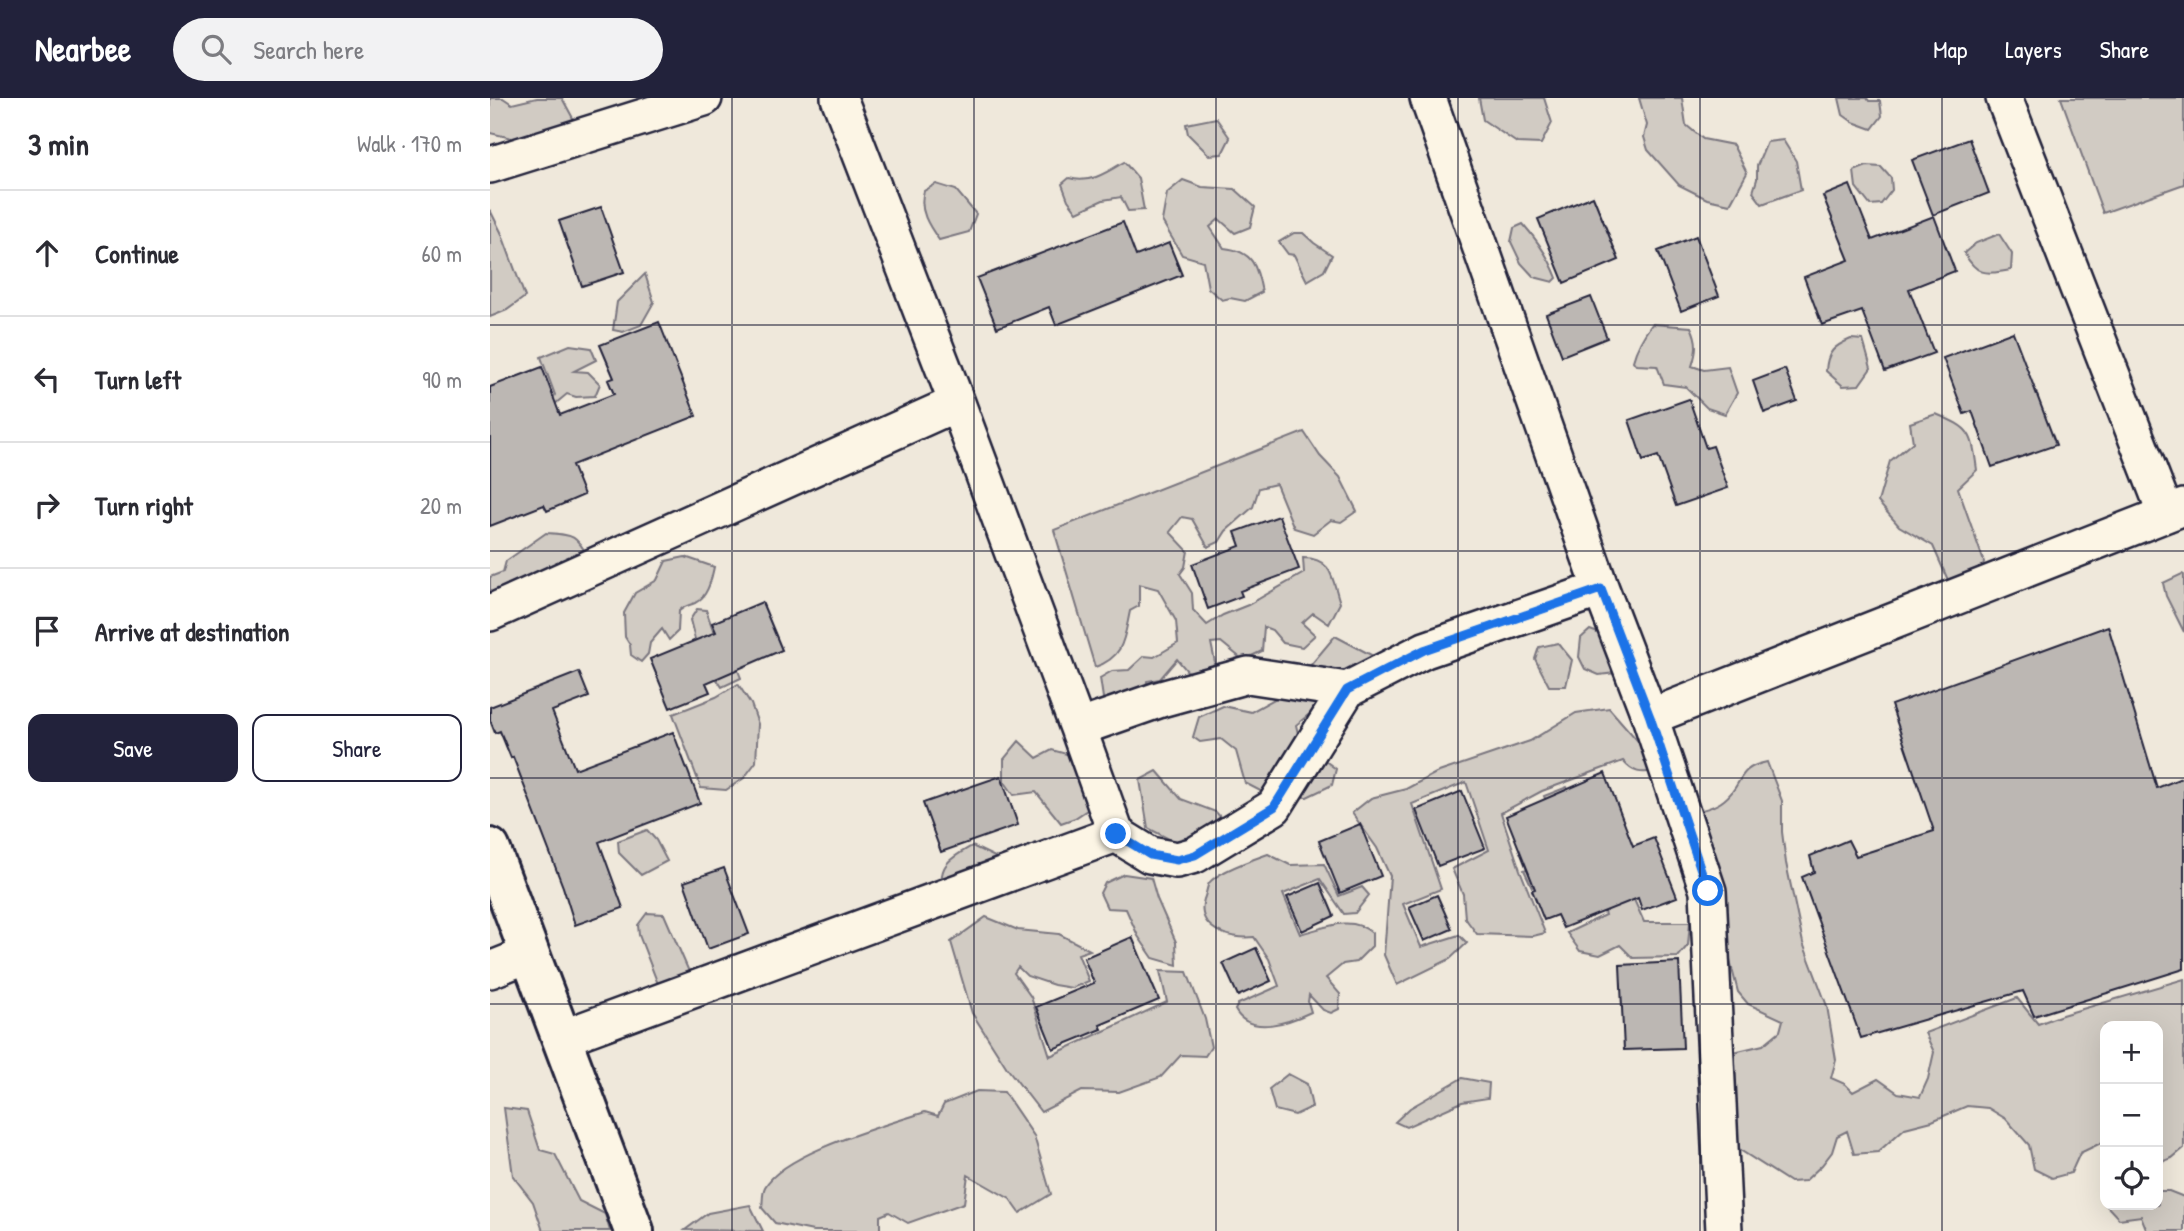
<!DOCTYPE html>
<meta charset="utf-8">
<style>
:root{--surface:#fff;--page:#f2f2f3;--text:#2b2b33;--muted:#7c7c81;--line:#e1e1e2;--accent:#22223b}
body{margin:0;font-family:"Patrick Hand",sans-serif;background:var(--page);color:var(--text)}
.controls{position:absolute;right:21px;bottom:21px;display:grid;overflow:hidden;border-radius:14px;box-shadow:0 7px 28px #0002}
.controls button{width:63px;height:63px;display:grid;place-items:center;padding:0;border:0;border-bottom:2px solid var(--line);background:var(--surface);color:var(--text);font:35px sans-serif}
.stop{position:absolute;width:21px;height:21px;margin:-16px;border:5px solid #1a73e8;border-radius:50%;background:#fff}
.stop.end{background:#1a73e8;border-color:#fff;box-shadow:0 2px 7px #0008}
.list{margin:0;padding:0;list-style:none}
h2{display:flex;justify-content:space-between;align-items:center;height:91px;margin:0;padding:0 28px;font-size:30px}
h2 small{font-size:23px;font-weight:400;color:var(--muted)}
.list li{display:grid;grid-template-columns:46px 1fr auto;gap:21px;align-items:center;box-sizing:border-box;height:126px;padding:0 28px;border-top:2px solid var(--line)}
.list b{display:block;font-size:26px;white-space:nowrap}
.list em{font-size:23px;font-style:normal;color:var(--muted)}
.actions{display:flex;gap:14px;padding:21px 28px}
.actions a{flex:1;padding:16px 0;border:2px solid var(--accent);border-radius:14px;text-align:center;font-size:24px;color:var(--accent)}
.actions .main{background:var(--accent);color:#fff}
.icon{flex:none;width:38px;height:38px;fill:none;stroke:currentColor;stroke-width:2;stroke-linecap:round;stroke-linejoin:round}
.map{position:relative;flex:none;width:1694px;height:1133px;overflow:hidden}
header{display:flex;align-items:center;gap:42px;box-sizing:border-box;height:98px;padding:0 35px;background:var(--accent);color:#fff}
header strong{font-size:33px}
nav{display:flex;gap:38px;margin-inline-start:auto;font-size:24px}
.search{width:490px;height:63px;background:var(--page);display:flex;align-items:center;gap:18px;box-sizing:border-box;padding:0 24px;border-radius:38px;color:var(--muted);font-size:26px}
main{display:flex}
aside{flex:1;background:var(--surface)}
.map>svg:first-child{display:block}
</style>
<header>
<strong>Nearbee</strong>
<div class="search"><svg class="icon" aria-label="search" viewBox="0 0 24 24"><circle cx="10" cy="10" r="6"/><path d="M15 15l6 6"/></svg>Search here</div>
<nav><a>Map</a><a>Layers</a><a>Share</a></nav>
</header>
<main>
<aside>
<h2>3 min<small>Walk · 170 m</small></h2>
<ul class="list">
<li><svg class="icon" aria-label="ahead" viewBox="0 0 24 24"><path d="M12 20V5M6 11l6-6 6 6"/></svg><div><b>Continue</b></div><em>60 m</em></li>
<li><svg class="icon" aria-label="left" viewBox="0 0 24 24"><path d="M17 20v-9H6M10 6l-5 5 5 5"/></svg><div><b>Turn left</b></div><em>90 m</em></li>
<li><svg class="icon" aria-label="right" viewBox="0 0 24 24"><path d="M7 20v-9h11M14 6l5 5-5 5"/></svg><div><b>Turn right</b></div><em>20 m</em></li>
<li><svg class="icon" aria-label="arrive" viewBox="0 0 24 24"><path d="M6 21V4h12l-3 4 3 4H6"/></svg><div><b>Arrive at destination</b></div></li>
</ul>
<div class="actions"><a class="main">Save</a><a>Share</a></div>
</aside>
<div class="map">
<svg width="1694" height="1133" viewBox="0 0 1694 1133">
<rect width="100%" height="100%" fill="#efe8db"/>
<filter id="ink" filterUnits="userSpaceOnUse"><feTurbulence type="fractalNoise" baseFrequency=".0143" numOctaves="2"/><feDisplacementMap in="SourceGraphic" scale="14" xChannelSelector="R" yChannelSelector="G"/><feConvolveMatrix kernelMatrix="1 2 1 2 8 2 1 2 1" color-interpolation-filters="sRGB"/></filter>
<g filter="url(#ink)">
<path fill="#d1cbc3" stroke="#7a767f" stroke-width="2" d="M0 0H13L22 6 47 0H72L85 24 26 41 0 35Z
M989 0H1054L1062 25 1051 46 1027 45 993 22Z
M1149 0H1192L1196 27 1213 41 1243 47 1257 75 1240 106 1217 101 1189 87 1158 52 1154 39 1157 27Z
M1349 0H1377L1379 3H1390L1392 18 1382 31 1363 24 1353 17Z
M1571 0H1694V86L1613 115Z
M726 20 740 40 732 56 719 57 698 36 696 26Z
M1293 42 1306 63 1311 92 1272 106 1263 94 1267 81V68L1277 44Z
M634 64 648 80 654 112 638 113 631 99 613 102 587 114 578 102 572 86 579 80C600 86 616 75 634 64Z
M1377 68 1391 69 1401 80 1402 92 1391 106 1380 107 1366 89 1364 73Z
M693 82 712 89 745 91 765 109 760 129 745 135 729 121 720 129 734 150C763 153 767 168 772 194L755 203 740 200 732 202 718 190 713 163 692 157 672 123 677 95Z
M446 86 466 92 486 116 479 134 449 142C439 128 428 112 434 93Z
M0 112 11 134 35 199 17 212 0 219Z
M1033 126C1048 143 1059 159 1067 180L1063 184 1044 179 1031 165 1021 144 1024 130Z
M804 135H813L824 145 842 157 834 173 817 183 804 157 798 156 789 144Z
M1509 136 1522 156 1521 172C1496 176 1488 179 1474 155L1486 145Z
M155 176 164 204 151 227 133 234 123 232 127 204Z
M1162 226 1201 229C1208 243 1207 253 1202 268L1214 272 1238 269 1247 295 1235 316 1217 310 1196 289 1174 286 1167 268 1146 267 1143 263C1147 248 1153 238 1162 226Z
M1361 241 1373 242 1381 270 1369 287 1353 288 1336 273C1337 254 1344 248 1361 241Z
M80 247 101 250 106 262 84 273 98 274 110 286 105 298 86 299 77 296 65 306 62 302 65 297 51 259Z
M1446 316C1482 331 1482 335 1487 372L1468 390 1494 464 1485 489H1461L1443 448 1409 428 1388 404 1400 363 1423 344 1420 325Z
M814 334 830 358 850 379 867 413 851 424 841 422 823 436 804 430 786 386 769 390 763 409 736 433 729 444 718 449 702 421 692 419 680 434 698 453 695 469 690 476 702 495 703 512 717 527 733 517 758 507 814 475 813 460C843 460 842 481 850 505L839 526 823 515 812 525 825 537 812 549 793 545 782 532 774 529 772 553 753 562 731 544 721 545 725 564 718 575 710 578 697 573 687 561 670 581 657 583 655 602 624 610 613 600 610 580 622 573 639 572 654 558 664 559 688 545 686 523 668 491 649 486V508L640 513C634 541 634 559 605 569L564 432Z
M56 435C82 437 86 436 98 459L0 502V479L13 474 16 463Z
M195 459 224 469C221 482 218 499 205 505 198 508 195 507 189 513L188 533 179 542 172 531 160 545 158 556 151 564 141 557 140 547 135 539 134 515 145 495 167 482 176 463Z
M1692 476 1694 477V534L1676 498 1673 485Z
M207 511 216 512 233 560H243L251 580 232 589 208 553 200 522Z
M1100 532 1124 541 1125 575 1109 577 1095 571 1089 559 1091 540Z
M845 538 887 560 806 627 810 644 846 671 842 687 817 699 780 698 755 685 746 653 731 641 710 644 703 639 709 619 733 608 761 614 799 593Z
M1068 545 1082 562 1076 588H1059L1045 561 1049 549Z
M248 586 261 606 268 626 266 664 254 680 236 692 211 690 183 616 226 599Z
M1119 610 1161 658 1166 673C1151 676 1143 675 1133 663L1052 693 1011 715 1030 772 1055 835 1043 838 987 836 975 820 973 796 962 771 999 752 976 684 922 706 951 791 913 806 931 849 969 837 977 845 960 861 907 887 894 857 900 778 887 750 862 715 881 700 916 691 946 675 1040 643 1086 615Z
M529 643 547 660 562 652 584 658 603 708 585 720 571 725 546 694 524 697 514 683V661Z
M1277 664 1292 703V734L1296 765 1313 845 1337 908 1346 962 1341 980 1355 986 1363 994 1388 981 1408 995 1430 999 1438 981 1444 954 1435 935 1527 900 1548 926 1572 917 1694 881V1050L1682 1060 1668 1065V928H1615V1043L1590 1055 1581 1075 1562 1080 1544 1071 1539 1047 1516 1021 1498 1010 1477 1008 1442 1023 1415 1030 1388 1054 1364 1056 1357 1033 1347 1038 1342 1054 1332 1067 1315 1083 1300 1084 1250 1052 1234 1025 1226 978 1244 954 1273 947 1290 933 1293 922 1258 906 1248 894 1240 863 1227 850 1193 716C1206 713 1223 711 1234 702 1254 687 1245 670 1277 664Z
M667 673 691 701 726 714 741 731 694 749 658 730 650 682Z
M1077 689 1103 756 1141 795 1154 824H1200L1198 847 1188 859 1143 860 1130 847 1110 857 1090 853 1077 835 1115 817 1096 767 1042 789 1034 772 1077 754 1054 698Z
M157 732 166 742 177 763 151 777 129 755 128 743Z
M482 748 505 759 508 770 452 792C448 766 461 760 482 748Z
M778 756 800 767 834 766 849 798 872 789 879 797 865 815 854 816 830 781 793 796 810 836C834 830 861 816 882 835V848L866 864 853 866 836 880 850 896 849 911 841 915 833 912 819 897 818 904 821 914C800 924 760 939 745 912L748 906 789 888 779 861 764 839C740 842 705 831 714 801 716 797 717 789 719 785 728 773 764 761 778 756Z
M634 776 661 780 667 801 686 844 687 867 663 860 648 838 636 811 617 810 610 795 615 785Z
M157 815 174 816 200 876 188 888 168 886 149 837 148 827Z
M496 819 528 832 569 836 600 852 588 856 599 883 582 890 564 887 537 878 528 869 524 875 541 899 560 958 677 904 670 873 697 874 715 921 721 949 715 958 691 957 671 979 629 994 592 993 551 1014 517 970 482 915 461 844Z
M798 976 817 986 822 1009 805 1017 785 1012 779 991Z
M972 980 999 985 998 1000 972 1004 916 1029 905 1024 920 1010Z
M487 993 514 994 544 1038 561 1096 530 1115 520 1101 478 1077 474 1105 418 1125 399 1114 390 1118V1133H323L285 1125 272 1110C273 1104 272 1095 275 1089 295 1054 397 1027 435 1014L448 1018 454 1006Z
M14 1010 37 1013 50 1052 65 1056 89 1103 115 1116 120 1133H53L43 1104 23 1078Z
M1668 1093H1679L1694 1099V1133H1657L1651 1118 1629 1121 1616 1107H1668Z
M260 1107 273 1133 195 1132 218 1115Z"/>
<path fill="#bcb7b3" stroke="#22223b" stroke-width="2" d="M1479 41 1499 95 1443 117 1422 62Z
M1360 87 1382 142 1444 118 1465 173 1419 191 1444 255 1395 273 1372 213 1332 227 1314 179 1359 162 1333 98Z
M1103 98 1129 162 1074 185 1048 121Z
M111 109 134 174 92 188 69 123Z
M633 124 646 158 679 145 692 177 566 227 559 209 507 230 487 180Z
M1206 138 1229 198 1191 213 1168 153Z
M1101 199 1117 240 1072 258 1056 216Z
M169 224 206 318 82 367 94 397 57 413 54 407 0 428V289L52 269 70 317 124 296 118 282 124 280 110 247Z
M1523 234 1566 347 1502 369 1482 313 1474 316 1453 260Z
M1295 271 1307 303 1274 315 1263 283Z
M1199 301 1216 350 1223 348 1238 390 1186 408 1168 358 1153 363 1139 322Z
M789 418 809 471 750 493 752 498 718 511 702 466 750 448 745 434Z
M272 504 292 552 216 585 220 594 180 610 160 561 226 534 222 525Z
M1618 528 1667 690 1694 679V871L1544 918 1533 893 1371 940 1312 779 1324 774 1320 758 1358 742 1366 758 1444 733 1401 607Z
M89 574 99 599 62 613 85 671 183 634 210 705 109 744 133 810 85 827 73 789 23 659 21 660 10 633 5 635 0 622V609Z
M1115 675 1143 748 1164 740 1187 799 1152 812 1148 800 1073 830 1067 817 1054 822 1042 792 1045 791 1016 718Z
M511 678 528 727 451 754 433 705Z
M972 693 995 750 948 768 926 712Z
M870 726 891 778 850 795 829 743Z
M234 770 259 836 218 851 194 784Z
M830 785 844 818 812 833 797 799Z
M947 797 962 831 934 843 919 809Z
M642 839 669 902 610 927 612 931 563 951 546 909 604 885 594 860Z
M766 850 781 883 748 898 733 865Z
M1189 864 1193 950 1134 952 1130 867Z"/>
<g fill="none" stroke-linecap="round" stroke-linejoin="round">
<defs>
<path id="minor" d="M349 0 467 305 588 630 626 736 660 757 687 762 705 757 784 709 857 592 935 552 1111 491
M938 0 1111 491 1160 619 1218 793 1234 1133
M1514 0 1676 416
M0 67 214 0
M0 515 467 305
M1160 619 1694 409
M588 630 671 601 758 577 857 592
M0 872 40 856
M72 940 626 736"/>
<path id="tertiary" d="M0 750 144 1133"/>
</defs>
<use href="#minor" stroke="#22223b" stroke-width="40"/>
<use href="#tertiary" stroke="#22223b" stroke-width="44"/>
<use href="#minor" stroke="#fcf5e5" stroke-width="35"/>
<use href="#tertiary" stroke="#fcf5e5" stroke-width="38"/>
</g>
</g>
<g fill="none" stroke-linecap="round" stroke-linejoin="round" filter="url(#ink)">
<path stroke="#1a73e8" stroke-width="9" d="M626 736 660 757 687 762 705 757 784 709 857 592 934 552 1111 491 1160 619 1218 793"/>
</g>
<path fill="none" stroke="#22223b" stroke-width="2" stroke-opacity="0.55" d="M242 0V1133M484 0V1133M726 0V1133M968 0V1133M1210 0V1133M1452 0V1133M0 227H1694M0 453H1694M0 680H1694M0 906H1694"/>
</svg>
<div class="controls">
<button>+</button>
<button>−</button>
<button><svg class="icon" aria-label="locate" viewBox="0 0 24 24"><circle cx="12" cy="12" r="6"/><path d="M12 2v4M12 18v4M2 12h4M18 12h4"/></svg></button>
</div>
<div class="stop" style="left:1218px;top:793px"></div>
<div class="stop end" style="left:626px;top:736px"></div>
</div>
</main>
